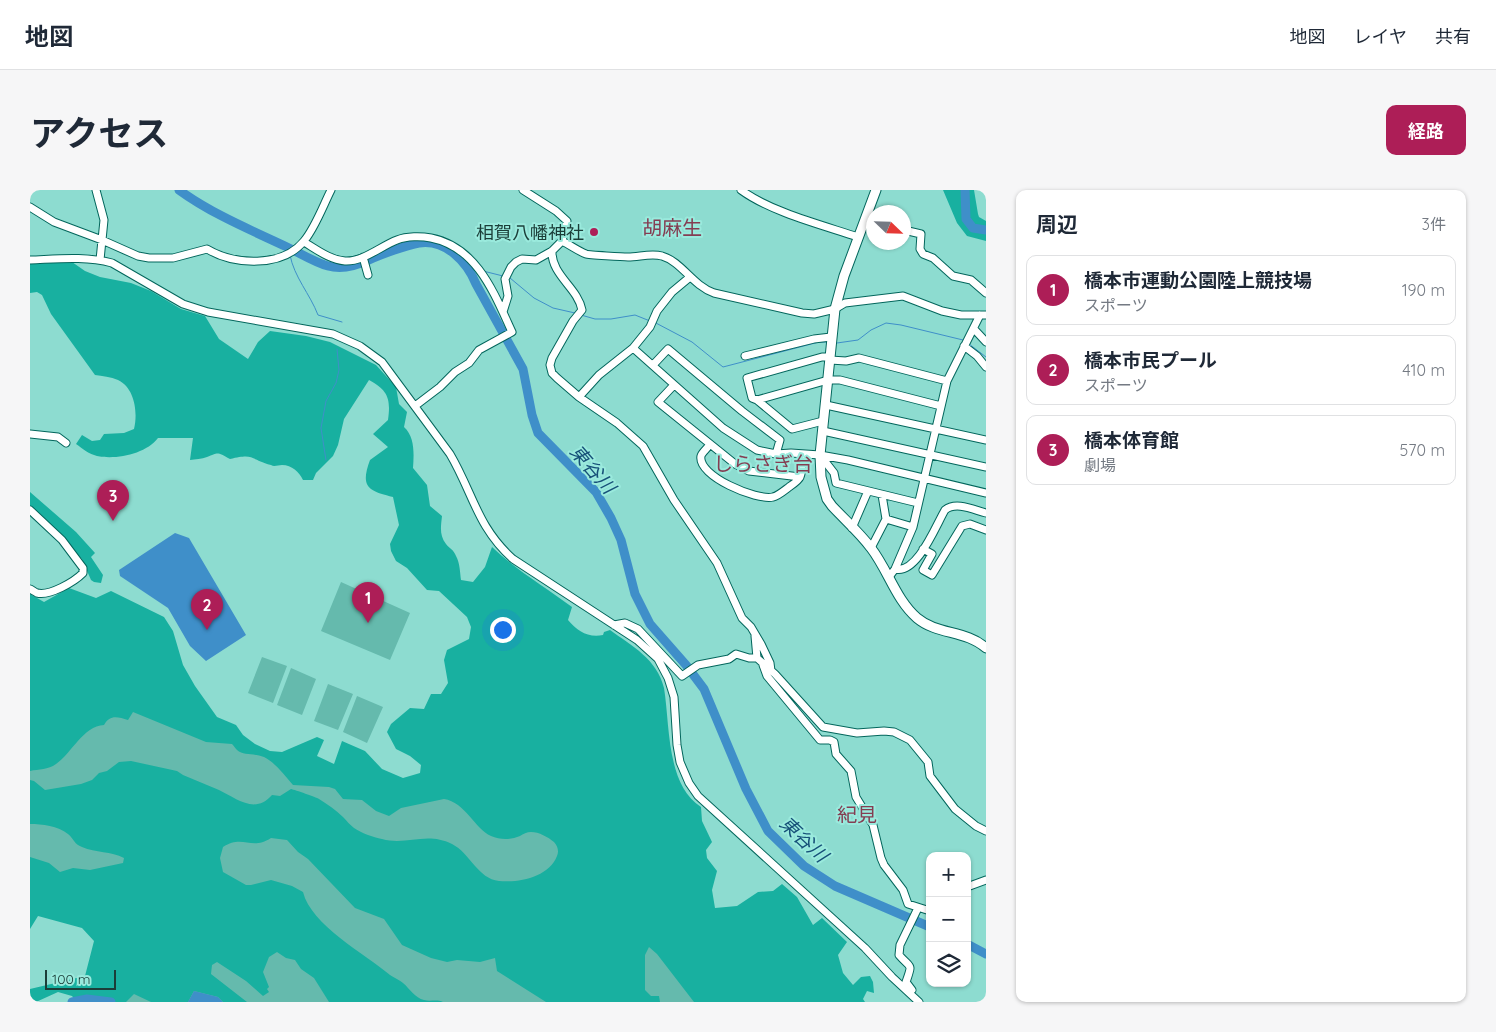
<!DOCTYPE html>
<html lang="ja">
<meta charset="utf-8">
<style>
:root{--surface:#fff;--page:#f6f6f7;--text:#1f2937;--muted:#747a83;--line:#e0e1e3;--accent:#ad1e57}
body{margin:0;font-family:Quicksand,"Noto Sans JP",sans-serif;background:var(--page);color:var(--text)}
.controls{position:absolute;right:15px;bottom:15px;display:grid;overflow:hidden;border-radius:10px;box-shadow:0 1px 4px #0004}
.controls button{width:45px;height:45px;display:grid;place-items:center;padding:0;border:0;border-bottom:1px solid var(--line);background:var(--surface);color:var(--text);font:25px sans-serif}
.compass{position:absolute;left:836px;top:15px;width:45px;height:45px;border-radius:50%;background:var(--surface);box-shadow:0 1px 4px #0004;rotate:113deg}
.scale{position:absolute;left:15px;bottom:12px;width:71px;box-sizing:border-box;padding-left:5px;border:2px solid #1b3d38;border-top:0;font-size:14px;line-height:18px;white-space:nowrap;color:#1b3d38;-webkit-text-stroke:4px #9aeadd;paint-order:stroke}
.you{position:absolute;left:472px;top:439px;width:18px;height:18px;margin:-12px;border:4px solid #fff;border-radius:50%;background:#1a73e8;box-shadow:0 0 0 8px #1a73e833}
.badge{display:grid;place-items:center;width:32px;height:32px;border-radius:50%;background:var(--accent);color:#fff;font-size:16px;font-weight:700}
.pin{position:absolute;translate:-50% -41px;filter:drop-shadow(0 1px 2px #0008)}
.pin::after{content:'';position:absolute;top:26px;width:18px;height:15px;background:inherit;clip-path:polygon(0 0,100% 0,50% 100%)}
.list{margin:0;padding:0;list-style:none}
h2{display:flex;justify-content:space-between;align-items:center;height:65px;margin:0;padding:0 20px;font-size:21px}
h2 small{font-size:16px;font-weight:400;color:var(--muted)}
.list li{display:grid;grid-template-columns:32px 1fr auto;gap:15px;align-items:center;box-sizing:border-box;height:70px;margin:0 10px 10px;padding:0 10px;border:1px solid var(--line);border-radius:10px}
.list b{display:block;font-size:19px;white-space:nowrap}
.list p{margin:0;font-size:16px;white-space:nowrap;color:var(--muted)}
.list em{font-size:16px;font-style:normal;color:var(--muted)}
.icon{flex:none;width:28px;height:28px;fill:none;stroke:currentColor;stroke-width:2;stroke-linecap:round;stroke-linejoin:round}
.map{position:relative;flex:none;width:956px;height:812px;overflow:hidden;border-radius:10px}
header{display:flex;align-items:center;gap:30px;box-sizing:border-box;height:70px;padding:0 25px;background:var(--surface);border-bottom:1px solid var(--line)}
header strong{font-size:24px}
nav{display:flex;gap:28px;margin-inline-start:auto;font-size:18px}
.intro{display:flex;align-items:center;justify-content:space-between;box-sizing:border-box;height:120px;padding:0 30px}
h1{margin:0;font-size:35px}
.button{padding:12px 22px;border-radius:10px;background:var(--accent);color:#fff;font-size:18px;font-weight:700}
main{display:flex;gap:30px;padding:0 30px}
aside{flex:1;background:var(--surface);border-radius:10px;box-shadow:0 1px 4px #0004}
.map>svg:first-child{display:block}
</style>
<header>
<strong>地図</strong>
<nav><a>地図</a><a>レイヤ</a><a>共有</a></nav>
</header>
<div class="intro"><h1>アクセス</h1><a class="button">経路</a></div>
<main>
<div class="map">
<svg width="956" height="812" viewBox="0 0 956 812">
<rect width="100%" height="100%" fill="#8ddcd0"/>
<path fill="#65baad" d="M311 392 380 423 360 470 291 441Z
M232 467 257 476 243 513 218 503Z
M261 478 286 489 272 525 247 515Z
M298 494 323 504 308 540 284 531Z
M94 498 229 564 318 577 564 641 697 812H83L62 731 0 700V531Z
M327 506 353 517 337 553 313 542Z"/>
<path fill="#18b0a0" d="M913 0H944L948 24 949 27 956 31V51L937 46 927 33Z
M42 72 55 81 70 87 101 93 121 101 151 119 175 126 189 149 218 169 228 152 240 141 276 146 300 152 346 175 366 197 369 214 377 222 374 237C385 247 384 264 383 278L397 295 400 316 412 326C411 336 409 345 416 354 419 358 424 360 426 366 430 373 430 383 431 390L443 392 455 377 462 357C486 380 515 397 542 417L538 430C547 441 558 448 573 445L574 442 580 440C602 456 627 469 634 498 640 534 636 595 671 617L672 631 682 652 676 660 677 668 687 681 682 700 685 718 707 716 728 702 743 701 752 694 767 707 783 735 792 728 817 752 808 765 813 783 823 795 831 787 840 786 843 792 844 803 837 801 833 809 835 812H664L627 764 619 757 615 765V800L621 806H629L630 812H516L467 781 465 768 450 772 427 770 417 772 401 768 372 755 354 729 325 718 278 669 268 662 257 650 241 648C221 661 213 644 193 657L190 668 193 682 216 695H221L241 690 262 696 273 702C281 735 335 764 360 785 364 788 370 790 373 793 380 799 385 808 394 810 400 812 407 809 413 812H299L284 788 271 779 265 770 256 768 247 762 239 767 233 782 239 797 237 799 239 802 233 806 216 791 187 772 182 775 181 784 217 812H193L188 807 164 801 158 812H121L104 804 96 812H47L42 806 28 802 6 812H0V799L55 786 64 751 52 738 8 726 0 739V667L19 673 30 682 43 678 60 680 93 673 94 668C81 661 66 663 52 657 44 654 44 649 38 644 28 636 12 634 0 634V590L4 591 15 600 51 594 62 590 69 583 77 581 89 572 101 571 147 581 153 585C165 590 177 595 189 600 206 608 225 625 242 605L250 606 261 599C265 600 286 607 289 609 297 614 306 620 313 627 317 631 320 635 324 638 331 643 343 647 352 649 377 656 396 641 422 654 440 663 448 689 469 691 489 693 519 687 527 666 529 662 528 656 524 652 518 647 509 642 501 642 497 642 493 644 490 646 481 650 470 650 461 646 445 639 435 612 414 609L371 618 359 626 346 621 332 610 313 609 305 599 299 597 263 595C254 585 246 573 234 567 225 563 214 566 207 560 205 558 204 556 202 554L176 552 103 522 98 530C88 527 80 524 74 535 53 536 42 563 26 574 18 580 9 579 0 581V404L14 412 39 398 66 408 81 401 134 427 143 441 153 475 165 496 187 527 206 535 213 545 225 554 240 561 252 562 287 547 294 550 287 566 304 574 312 551 335 561 352 579 373 588 390 583 391 575 380 566 366 559 357 542 361 534 380 518 394 519 401 504H411L418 493 414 470 417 460 439 449 441 437 437 427 409 401 397 400 377 378 366 371 361 361 360 354 369 335 363 307C338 301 330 297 340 270L358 257 343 244 358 230C361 209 358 200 339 190L314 229 308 255 303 266 286 283 283 290H273C269 282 262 275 252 275 248 275 244 277 241 275 219 269 225 263 200 269 187 262 189 262 177 267 172 269 165 269 160 270L163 248H128C116 264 86 270 67 266 59 264 53 259 46 254L52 245 62 251 70 250 74 244 94 243 104 239C108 223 105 198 88 190 81 187 72 186 65 185L21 124 12 105 7 102 0 103V74Z
M0 302 46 342 65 363 61 367 73 385 71 393 64 392 61 390 52 369 0 316Z"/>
<path fill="#3f8fc9" d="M145 343 159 348 216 445 176 471 160 456 138 418 90 386 89 380Z
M164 801 188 807 193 812H158Z"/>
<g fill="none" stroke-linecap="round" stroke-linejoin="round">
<path stroke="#3f8fc9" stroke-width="1" d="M260 65C264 87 280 104 288 125L312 132
M441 81 447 80
M453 81 473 86
M480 88 504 108 523 118 545 123
M551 125 565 129H581L605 125 620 131
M624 132 662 152 693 177 789 152H798
M807 153 828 150 841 140 856 133 871 135 933 150
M939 154 956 167
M296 270 291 238 296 211 306 193 309 180 307 159"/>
<path stroke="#3f8fc9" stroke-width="9" d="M149 0C182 24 221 40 257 57 270 63 284 72 298 76 312 80 326 76 339 70 350 65 377 55 389 53 416 49 437 72 446 94L493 179 502 225 508 243 566 302 581 328 591 350 605 404 620 434 656 475 674 499 716 599 738 641 774 676 805 696 900 737
M935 0 936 29 943 38 956 40
M937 754 956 764
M42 812 57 809 81 812"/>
<defs>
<path id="minor" d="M66 0 74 30 70 70
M711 0C741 22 792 35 828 47
M0 17 24 32 72 50 108 66 119 68H143L177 59C204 75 252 78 274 51 285 38 293 16 301 0
M874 40 891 44 890 59 893 64 903 68 923 86 941 90 956 103
M532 51C540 55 548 61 556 64 559 65 593 67 598 67 609 67 621 63 632 66 652 72 662 95 684 103L772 123 784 124 805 119 815 113 873 106 912 121 931 125H956
M274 52C286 59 300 70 315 71 333 72 351 56 367 50 377 46 391 46 401 48 447 57 464 103 482 142L449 160 439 173 425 182 410 197 385 216
M522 61C521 85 548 98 552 120L543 131 522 168 520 175 522 183 527 188 549 207 587 233 613 256 644 310 687 373 712 428 721 437 731 454 740 473 741 481
M333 67 338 85
M0 70C28 69 55 66 82 73L153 114 178 122 303 144 330 156 352 172 420 264C443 303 447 337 483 369L607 450 628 469 638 488 644 507 647 555 650 572 659 593 668 606 835 758 862 787 889 812
M473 122 478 106 475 89 481 77 486 72 492 69 506 70 522 61 532 51 537 31 526 21 493 0
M944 139 956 152
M934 156 947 166 956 177
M603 158 693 238 727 260 746 264 761 263 790 265 818 270 956 303
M715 166 784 149 801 147
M800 170 816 171 829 168 917 191
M623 175 638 159 712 221 750 250 746 264
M644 195 628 212 705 274 719 281 770 287
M549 207 569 185 603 158 620 137 627 121 642 102 660 87
M727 210 722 208 717 188 792 167H800
M796 215 956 250
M793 231 762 239 727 210 798 190H810L911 216
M793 241 956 277
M0 244 28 247 36 253
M680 254C678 258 672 262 671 266 667 286 727 311 743 307 748 306 755 300 759 297 762 295 769 290 770 287 773 280 772 270 773 264
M790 265 804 283 806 293 888 313
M0 320 32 350 53 378V383C44 392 20 406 7 403 5 402 2 400 0 399
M856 329 883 337
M822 338 838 301
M841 358 856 329 852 305
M893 359 902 364 893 380 902 385 932 336 940 334 956 340
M865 379C887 385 906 335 915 320 926 311 944 320 956 323
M859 387 865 379 883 337 917 191 950 125
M584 435 595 433 608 439 652 486 668 475 699 469 706 464 719 468H727L745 484 793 537 827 543 854 541 864 542 880 550 898 572 900 586 925 619 946 636 956 641
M725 446 727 468
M733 475 737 486 790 550H800L804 552 806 564 821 581 826 607 843 635 851 668 854 675 873 700 878 714 900 721
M937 697 956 690
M882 800 876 792C883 772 881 779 869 765L870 755 888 718"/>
<path id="major" d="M846 0 814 86 805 119 790 265 791 287 797 309 802 316C815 330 830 343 841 358 858 380 866 410 887 428 907 445 936 440 956 458"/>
</defs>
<use href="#minor" stroke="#03665c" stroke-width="9"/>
<use href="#major" stroke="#03665c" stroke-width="11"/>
<use href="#minor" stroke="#fff" stroke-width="7"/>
<use href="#major" stroke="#fff" stroke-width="9"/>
</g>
<circle fill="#ad1e57" stroke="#9aeadd" stroke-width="2" cx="564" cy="42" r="5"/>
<g text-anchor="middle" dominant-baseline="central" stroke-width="4" stroke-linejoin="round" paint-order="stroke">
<g font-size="18" fill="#1b3d38" stroke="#9aeadd" text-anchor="end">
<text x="554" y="42">相賀八幡神社</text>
</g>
<g font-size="19" font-style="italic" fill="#165078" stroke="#9aeadd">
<text transform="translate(563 279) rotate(49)">東谷川</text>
<text transform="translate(774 649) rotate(43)">東谷川</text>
</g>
<g font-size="20" fill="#843d52" stroke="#9aeadd">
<text x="642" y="37">胡麻生</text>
<text x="733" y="273">しらさぎ台</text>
<text x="827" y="624">紀見</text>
</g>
</g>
</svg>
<div class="controls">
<button>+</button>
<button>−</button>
<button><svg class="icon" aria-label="layers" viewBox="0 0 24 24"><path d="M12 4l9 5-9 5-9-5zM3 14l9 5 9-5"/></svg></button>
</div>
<svg class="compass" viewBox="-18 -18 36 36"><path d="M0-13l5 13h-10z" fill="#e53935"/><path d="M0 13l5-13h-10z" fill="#747a83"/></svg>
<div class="scale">100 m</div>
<div class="you"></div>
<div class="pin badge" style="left:338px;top:433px">1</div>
<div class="pin badge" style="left:177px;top:440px">2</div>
<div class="pin badge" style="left:83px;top:331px">3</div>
</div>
<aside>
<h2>周辺<small>3件</small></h2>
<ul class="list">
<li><span class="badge">1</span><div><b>橋本市運動公園陸上競技場</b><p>スポーツ</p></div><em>190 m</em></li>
<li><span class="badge">2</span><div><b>橋本市民プール</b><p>スポーツ</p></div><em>410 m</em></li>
<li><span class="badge">3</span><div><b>橋本体育館</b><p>劇場</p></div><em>570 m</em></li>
</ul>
</aside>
</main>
